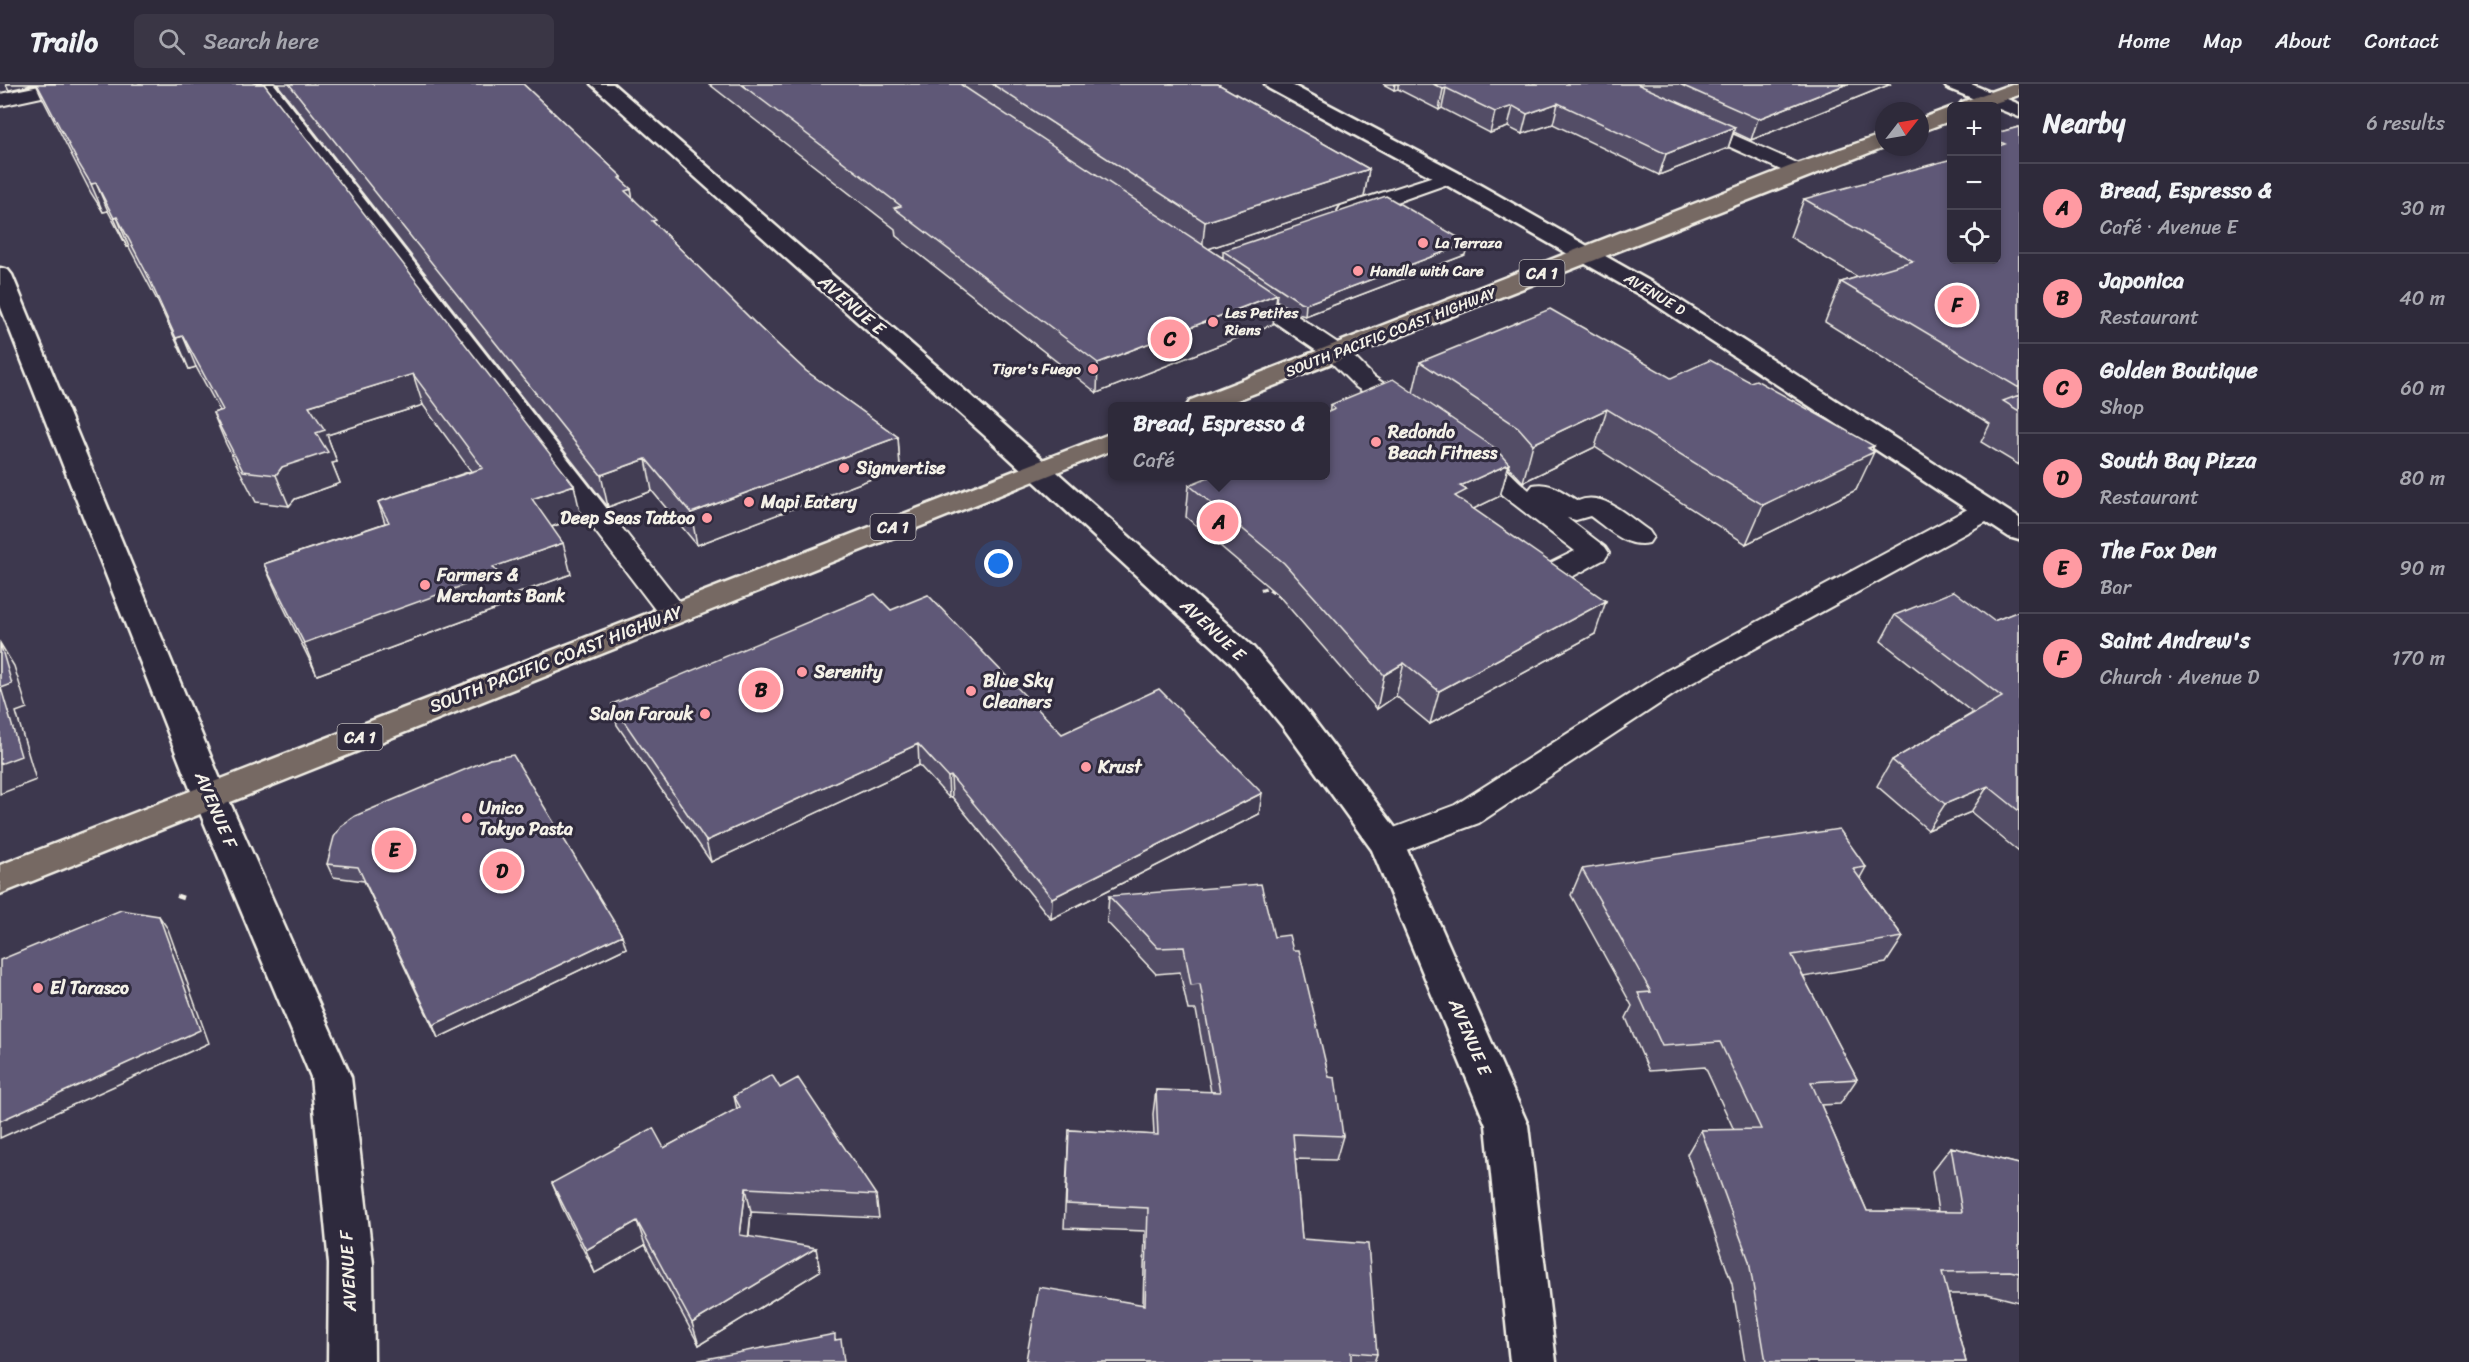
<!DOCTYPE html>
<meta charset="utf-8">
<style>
:root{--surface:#2e2a3a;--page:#3a3645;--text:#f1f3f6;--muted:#a7a7af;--line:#494654;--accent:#ff9aa2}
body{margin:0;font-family:Sriracha,sans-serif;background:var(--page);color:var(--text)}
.controls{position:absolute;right:18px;top:18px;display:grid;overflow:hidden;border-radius:9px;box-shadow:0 3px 9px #0003}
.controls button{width:54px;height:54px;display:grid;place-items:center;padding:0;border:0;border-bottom:2px solid var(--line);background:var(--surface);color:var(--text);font:30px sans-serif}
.compass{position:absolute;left:1875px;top:18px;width:54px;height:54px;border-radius:50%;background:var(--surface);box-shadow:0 3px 9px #0003;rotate:59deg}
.you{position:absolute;left:999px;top:480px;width:21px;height:21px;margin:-15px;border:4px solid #fff;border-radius:50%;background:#1a73e8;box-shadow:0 0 0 9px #1a73e833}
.badge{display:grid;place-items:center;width:39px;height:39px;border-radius:50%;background:var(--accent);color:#111;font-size:20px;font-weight:700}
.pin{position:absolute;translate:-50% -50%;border:3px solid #fff;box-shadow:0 2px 6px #0006}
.popup{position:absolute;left:1108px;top:318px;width:222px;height:78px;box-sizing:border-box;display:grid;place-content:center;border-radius:9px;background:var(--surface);filter:drop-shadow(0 2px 4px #0005);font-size:20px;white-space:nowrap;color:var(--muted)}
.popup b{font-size:22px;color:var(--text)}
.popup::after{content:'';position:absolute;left:50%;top:100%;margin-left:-12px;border:12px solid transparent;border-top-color:var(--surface)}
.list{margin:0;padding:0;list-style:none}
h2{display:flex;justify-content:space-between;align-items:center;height:78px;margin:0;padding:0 24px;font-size:26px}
h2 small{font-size:20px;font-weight:400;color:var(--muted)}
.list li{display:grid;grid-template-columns:39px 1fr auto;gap:18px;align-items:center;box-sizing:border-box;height:90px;padding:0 24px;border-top:2px solid var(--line)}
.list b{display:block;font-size:22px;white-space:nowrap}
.list p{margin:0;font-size:20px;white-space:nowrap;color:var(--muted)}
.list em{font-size:20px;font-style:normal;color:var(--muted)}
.icon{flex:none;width:33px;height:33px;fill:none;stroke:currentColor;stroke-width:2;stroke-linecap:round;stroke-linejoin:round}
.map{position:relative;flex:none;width:2019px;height:1278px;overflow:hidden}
header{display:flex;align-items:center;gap:36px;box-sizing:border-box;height:84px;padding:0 30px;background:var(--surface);border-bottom:2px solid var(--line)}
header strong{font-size:28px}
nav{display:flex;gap:33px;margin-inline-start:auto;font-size:21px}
.search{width:420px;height:54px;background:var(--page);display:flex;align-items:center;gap:15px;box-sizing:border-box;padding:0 21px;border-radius:9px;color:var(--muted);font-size:22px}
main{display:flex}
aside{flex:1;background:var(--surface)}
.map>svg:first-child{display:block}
</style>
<header>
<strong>Trailo</strong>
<div class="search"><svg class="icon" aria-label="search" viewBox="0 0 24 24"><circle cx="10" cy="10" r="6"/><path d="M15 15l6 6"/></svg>Search here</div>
<nav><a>Home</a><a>Map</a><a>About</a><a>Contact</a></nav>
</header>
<main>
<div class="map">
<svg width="2019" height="1278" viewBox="0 0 2019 1278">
<rect width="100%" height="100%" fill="#3d384e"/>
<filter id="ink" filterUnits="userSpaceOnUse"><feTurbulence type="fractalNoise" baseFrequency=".0167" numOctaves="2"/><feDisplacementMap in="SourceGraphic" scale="12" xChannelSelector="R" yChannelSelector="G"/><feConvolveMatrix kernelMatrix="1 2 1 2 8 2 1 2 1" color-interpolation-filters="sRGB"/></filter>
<g filter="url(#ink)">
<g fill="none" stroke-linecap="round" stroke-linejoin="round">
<defs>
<path id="lane" d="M49 0H85L83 4 0 22V10Z
M255 0H274L683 522 688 529 683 536 673 539 663 536Z
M1693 33 1806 83 1809 87 1806 91H1792L1686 43 1683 39 1686 35Z
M1449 87 1456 89 1459 93 1456 97 1357 132 1349 133 1341 132 1338 127 1341 122Z
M1240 197 1248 199 1345 264 1374 293 1417 322 1421 327 1417 332 1408 335 1399 332 1356 303 1327 274 1232 209 1229 204 1232 199Z
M1471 363C1496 369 1510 391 1529 406L1533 401C1550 397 1563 408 1578 417 1603 406 1628 433 1649 447L1653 453 1649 459C1627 465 1607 444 1590 432L1576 436 1567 434 1605 463 1609 469 1605 475C1584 485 1555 507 1532 500L1528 494 1532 488 1575 467 1497 407C1485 391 1468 385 1458 371L1462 365Z
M1987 418 1997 420 2001 426 1997 432 1688 601 1479 739 1387 773 1375 769 1370 760 1375 751 1455 721 1666 587 1977 420Z"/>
<path id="street" d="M591 0H613L1002 339 1253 563 1307 627 1400 750 1528 1041 1556 1278H1510L1486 1041 1372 766 1283 643 1231 579 984 351Z
M1265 0H1290L1457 88 1658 202 2019 434V456L2009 453 1642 212 1441 98 1268 4Z
M1944 0H1971L2019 20V33L1947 4Z
M0 184 8 186 12 191 227 712 351 993 373 1180 374 1278H328L329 1180 311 993 193 712 0 221Z"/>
<path id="highway" d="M2012 0H2019V11L1986 22H1959L1962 18Z
M1952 23V36L1920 48V35Z
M1884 50V63L1222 322H1187L1191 316 1791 82Z
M1112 349V366L0 810V781Z"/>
</defs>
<use href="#lane" stroke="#f4f1e8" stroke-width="4"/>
<use href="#street" stroke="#f4f1e8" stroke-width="5"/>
<use href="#highway" stroke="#f4f1e8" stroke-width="5"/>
<path stroke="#f4f1e8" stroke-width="4" stroke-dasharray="5 4" stroke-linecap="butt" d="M1261 506 1267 504 1286 517"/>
<path stroke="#f4f1e8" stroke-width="4.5" stroke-dasharray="8 5" stroke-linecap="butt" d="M177 812 183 814"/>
<use href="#lane" fill="#2f2a3d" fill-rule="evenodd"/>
<use href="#street" fill="#2f2a3d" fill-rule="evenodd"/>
<use href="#highway" fill="#766964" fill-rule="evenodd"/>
</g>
<path fill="#524d66" stroke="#f4f1e8" stroke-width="1.5" d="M6 0H264L581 432 552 443 571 490 505 514 507 521 317 591 278 512 264 480 385 439 378 418 471 387 423 321 327 351 337 378 332 379 340 399 295 415 289 422 256 418 226 360 213 329 220 327 196 283 189 285 158 218 129 163H127L108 127 103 128 91 109 43 15 36 0 9 6Z
M277 0H523L622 93V97L631 105 632 113 657 142 760 244 806 287 898 353 900 384 697 461 652 407 608 423Z
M709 0H1218L1369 85 1364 113 1208 165 1223 174V167L1465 171 1305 232 1298 230 1276 216 1273 240 1097 309 896 152 895 145Z
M1383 0H1891L1751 56 1734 48 1728 64 1659 91 1553 40 1522 50 1508 43 1490 49 1442 24 1439 26 1398 5 1394 6Z
M2019 43V381L1981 358 1990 340 1825 238 1841 198 1858 193 1790 153 1804 115 1996 176V49Z
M1420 278 1671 294 1872 366 1856 406 1746 460 1595 363 1523 398 1508 382 1500 412 1473 425 1595 550 1430 640 1396 612 1377 625 1279 512 1186 433 1189 401 1326 392 1330 321 1413 309Z
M891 526 1062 650 1259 730 1051 835 952 713 949 714 919 681 711 778 617 641 612 620Z
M2019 527V768L1971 728 1928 746 1877 702 1892 676 1973 629 1881 557 1895 531 1994 537Z
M490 675 626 864 438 954 364 797 333 793 327 780Z
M1866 783 1860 794 1903 853 1886 879 1803 893 1857 995 1840 1020 1821 1021 1867 1127 1938 1128 1932 1087 1951 1063 2019 1080V1218L1988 1210H1948L1966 1278H1745L1732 1200 1687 1070 1701 1046H1734L1705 983 1649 987 1626 934 1632 922 1571 811 1582 785Z
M1109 812 1274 853 1343 1052 1336 1076 1295 1075 1302 1155 1377 1270 1374 1278H1026V1276L1143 1221 1145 1147 1064 1144 1069 1046 1154 1051 1153 1030 1156 1006 1211 1008 1196 926H1188L1180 888 1156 890 1107 838Z
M780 1004 876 1111 879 1134 751 1128 749 1153 820 1187 699 1261 645 1161 595 1189 562 1123 552 1099 664 1064 737 1025 734 1012Z"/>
<path fill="#423e53" stroke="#f4f1e8" stroke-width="1.5" d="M6 0H36L9 6Z
M1395 0H1398V5L1394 6Z
M1847 0H1891L1751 56 1758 35Z
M1446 4 1442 24 1439 26 1443 5Z
M1558 19 1553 40 1522 50 1527 30Z
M1513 22 1508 43 1490 49 1495 28Z
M1735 43 1728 64 1659 91 1666 70Z
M1369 85 1364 113 1202 167 1205 138Z
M96 99 108 127 103 128 91 100Z
M631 105 636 134 625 107Z
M117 133 129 163H127L114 134Z
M1468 159 1465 171 1305 232 1306 220Z
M1277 210 1273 240 1097 309 1098 279Z
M183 252 196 283 189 285 176 254Z
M413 290 423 321 327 351 337 378 332 379 340 399 295 415 289 422 276 391 282 383 316 349 309 322Z
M1607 325 1595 363 1523 398 1533 360Z
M898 353 900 384 697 461 691 429Z
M1874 362 1870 370 1874 368 1856 406 1746 460 1763 421Z
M646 375 652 407 608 423 601 391Z
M1509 380 1500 412 1461 431 1455 412 1460 402Z
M574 401 581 432 540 447 532 415Z
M563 459 571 490 505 514 507 521 317 591 304 559 493 483Z
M1606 517 1595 550 1430 640 1439 607Z
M0 559 14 582 27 624 16 628 36 696 0 710Z
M1404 579 1396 612 1377 625 1384 591Z
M918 660 919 681 711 778 706 757Z
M951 692 952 713 949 714 948 693Z
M1988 702 1971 728 1928 746 1945 720Z
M1262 709 1259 730 1051 835 1052 814Z
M159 832 168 845 209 959 0 1054V1037Z
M622 851 626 864 438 954 433 941Z
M746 1104 751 1128 746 1174 740 1151Z
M637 1137 645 1161 595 1189 586 1166Z
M816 1164 820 1187 699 1261 692 1239Z"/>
<path fill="#5f5977" stroke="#f4f1e8" stroke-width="1.5" d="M37 0H264L574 401 532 415 563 459 493 483 498 489 304 559 264 480 389 438 378 418 483 384 413 290 309 322 325 346 316 349 328 368 282 383 276 391 243 387 213 329 223 326 183 252 176 254 146 188 117 133 114 134 96 99 91 100 79 80Z
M289 0H523L622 93 619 94 631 105 625 107 656 136 652 137 760 244 806 287 898 353 691 429 646 375 601 391Z
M741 0H960L1277 210 1098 279 894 124 901 122Z
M992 0H1218L1369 85 1205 138Z
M1433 0H1637L1735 43 1666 70 1558 19 1527 30 1513 22 1495 28 1446 4 1443 5Z
M1679 0H1847L1758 35Z
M2019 43V304L1841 198 1913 177 1804 115 1952 75V176H1996V63L2005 60 1996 56V49Z
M1386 112 1468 159 1306 220 1300 218 1223 167Z
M1550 225 1671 294 1710 276 1750 298 1756 296 1874 362 1868 364 1874 368 1763 421 1607 325 1533 360 1518 343 1420 278Z
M1393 295 1495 364 1509 380 1460 402 1467 406 1455 412 1606 517 1439 607 1404 579 1384 591 1284 479 1189 401 1211 392H1326V329L1335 325 1330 321Z
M2019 311V327L2003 317Z
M1954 507 1994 537 2019 527V727L1988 702 1945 720 1892 676 2002 613 1895 531Z
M875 510 891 526 928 511 1062 650 1159 605 1262 709 1052 814 951 692 948 693 918 660 706 757 612 620Z
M0 559 12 600 1 604 21 672 0 680Z
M513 671 622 851 433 941 358 783 327 780 334 753 342 741 355 732 490 675Z
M1839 745 1866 783 1853 785 1903 853 1792 871 1857 995 1811 998 1867 1127 1962 1128 1951 1063 2019 1080V1189L2010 1187 1942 1188 1966 1278H1766L1749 1177 1701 1046 1761 1045 1720 958 1662 962 1638 909 1651 908 1582 785Z
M1261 800 1274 853 1289 851 1293 866H1299L1329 993 1335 994 1343 1052 1293 1050 1302 1155 1368 1160 1377 1270 1351 1268V1278H1036L1026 1276 1039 1203 1145 1221 1148 1124 1066 1120 1069 1046 1158 1051 1156 1006 1220 1008 1200 900 1191 901 1184 863 1158 864 1109 812Z
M121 826 159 832 200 946 0 1037V876Z
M772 991 780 1004 798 994 876 1111 746 1104 740 1151 816 1164 692 1239 637 1137 586 1166 552 1099 653 1044 664 1064 740 1023 734 1012Z
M835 1250V1256L841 1255 844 1278H690Z"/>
</g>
<g fill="#ff9aa2" stroke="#2f2a3d" stroke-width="2">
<circle cx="1423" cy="159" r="6"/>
<circle cx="1358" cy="187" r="6"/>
<circle cx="1213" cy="238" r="6"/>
<circle cx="1093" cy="285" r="6"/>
<circle cx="1376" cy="358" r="6"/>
<circle cx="844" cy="384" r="6"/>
<circle cx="749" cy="418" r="6"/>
<circle cx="707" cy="434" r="6"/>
<circle cx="425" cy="501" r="6"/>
<circle cx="802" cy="588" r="6"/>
<circle cx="971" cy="607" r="6"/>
<circle cx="705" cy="630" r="6"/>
<circle cx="1086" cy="683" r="6"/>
<circle cx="467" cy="734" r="6"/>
<circle cx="38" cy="904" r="6"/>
</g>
<g text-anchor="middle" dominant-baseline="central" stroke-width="6" stroke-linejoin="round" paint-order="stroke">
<g font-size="15" font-weight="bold" fill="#f4f1e8" stroke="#2f2a3d" text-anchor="start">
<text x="1435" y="159">La Terraza</text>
<text x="1370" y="187">Handle with Care</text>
<text x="1225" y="229">Les Petites<tspan x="1225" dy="17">Riens</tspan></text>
<text x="1081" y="285" text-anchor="end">Tigre's Fuego</text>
</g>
<g font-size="15" fill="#f4f1e8" stroke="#2f2a3d">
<text transform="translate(1655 210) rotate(31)">AVENUE D</text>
<text transform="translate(1391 248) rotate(-21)">SOUTH PACIFIC COAST HIGHWAY</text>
</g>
<g fill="#2f2a3d" stroke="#b9b5b5" stroke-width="1.5">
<rect x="1519.5" y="176" width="45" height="26" rx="4.5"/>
<rect x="870.5" y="430" width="45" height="26" rx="4.5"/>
<rect x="337.5" y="640" width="45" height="26" rx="4.5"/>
</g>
<g font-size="16" font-weight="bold" fill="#f4f1e8">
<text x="1542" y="189">CA 1</text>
<text x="893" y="443">CA 1</text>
<text x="360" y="653">CA 1</text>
</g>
<g font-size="18" fill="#f4f1e8" stroke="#2f2a3d">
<text transform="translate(852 221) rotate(41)">AVENUE E</text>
<text transform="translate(1213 546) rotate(43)">AVENUE E</text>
<text transform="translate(556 575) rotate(-21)">SOUTH PACIFIC COAST HIGHWAY</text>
<text transform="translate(216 726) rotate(67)">AVENUE F</text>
<text transform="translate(1470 953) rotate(67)">AVENUE E</text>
<text transform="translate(348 1187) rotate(-93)">AVENUE F</text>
</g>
<g font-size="18" font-weight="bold" fill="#f4f1e8" stroke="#2f2a3d" text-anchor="start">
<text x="1388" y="348">Redondo<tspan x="1388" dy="21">Beach Fitness</tspan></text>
<text x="856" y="384">Signvertise</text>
<text x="761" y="418">Mapi Eatery</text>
<text x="695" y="434" text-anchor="end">Deep Seas Tattoo</text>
<text x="437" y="491">Farmers &amp;<tspan x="437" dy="21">Merchants Bank</tspan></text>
<text x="814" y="588">Serenity</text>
<text x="983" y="597">Blue Sky<tspan x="983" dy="21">Cleaners</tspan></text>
<text x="693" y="630" text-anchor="end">Salon Farouk</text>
<text x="1098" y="683">Krust</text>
<text x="479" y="724">Unico<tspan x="479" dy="21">Tokyo Pasta</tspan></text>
<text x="50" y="904">El Tarasco</text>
</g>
</g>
</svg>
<div class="controls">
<button>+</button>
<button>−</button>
<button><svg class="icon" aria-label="locate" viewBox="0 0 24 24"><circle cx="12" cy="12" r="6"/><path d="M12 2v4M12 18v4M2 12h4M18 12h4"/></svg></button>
</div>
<svg class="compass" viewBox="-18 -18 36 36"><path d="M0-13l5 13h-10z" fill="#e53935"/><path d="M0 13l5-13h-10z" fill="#a7a7af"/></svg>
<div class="you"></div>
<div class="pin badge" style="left:1219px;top:438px">A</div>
<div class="popup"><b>Bread, Espresso &amp;</b>Café</div>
<div class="pin badge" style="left:761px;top:606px">B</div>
<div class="pin badge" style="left:1170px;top:255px">C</div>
<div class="pin badge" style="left:502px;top:787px">D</div>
<div class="pin badge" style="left:394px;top:766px">E</div>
<div class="pin badge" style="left:1957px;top:221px">F</div>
</div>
<aside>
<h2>Nearby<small>6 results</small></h2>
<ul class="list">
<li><span class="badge">A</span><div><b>Bread, Espresso &amp;</b><p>Café · Avenue E</p></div><em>30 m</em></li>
<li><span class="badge">B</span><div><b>Japonica</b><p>Restaurant</p></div><em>40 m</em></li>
<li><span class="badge">C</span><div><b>Golden Boutique</b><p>Shop</p></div><em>60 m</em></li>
<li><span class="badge">D</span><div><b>South Bay Pizza</b><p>Restaurant</p></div><em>80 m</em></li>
<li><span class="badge">E</span><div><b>The Fox Den</b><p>Bar</p></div><em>90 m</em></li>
<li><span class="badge">F</span><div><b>Saint Andrew's</b><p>Church · Avenue D</p></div><em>170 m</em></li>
</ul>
</aside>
</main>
